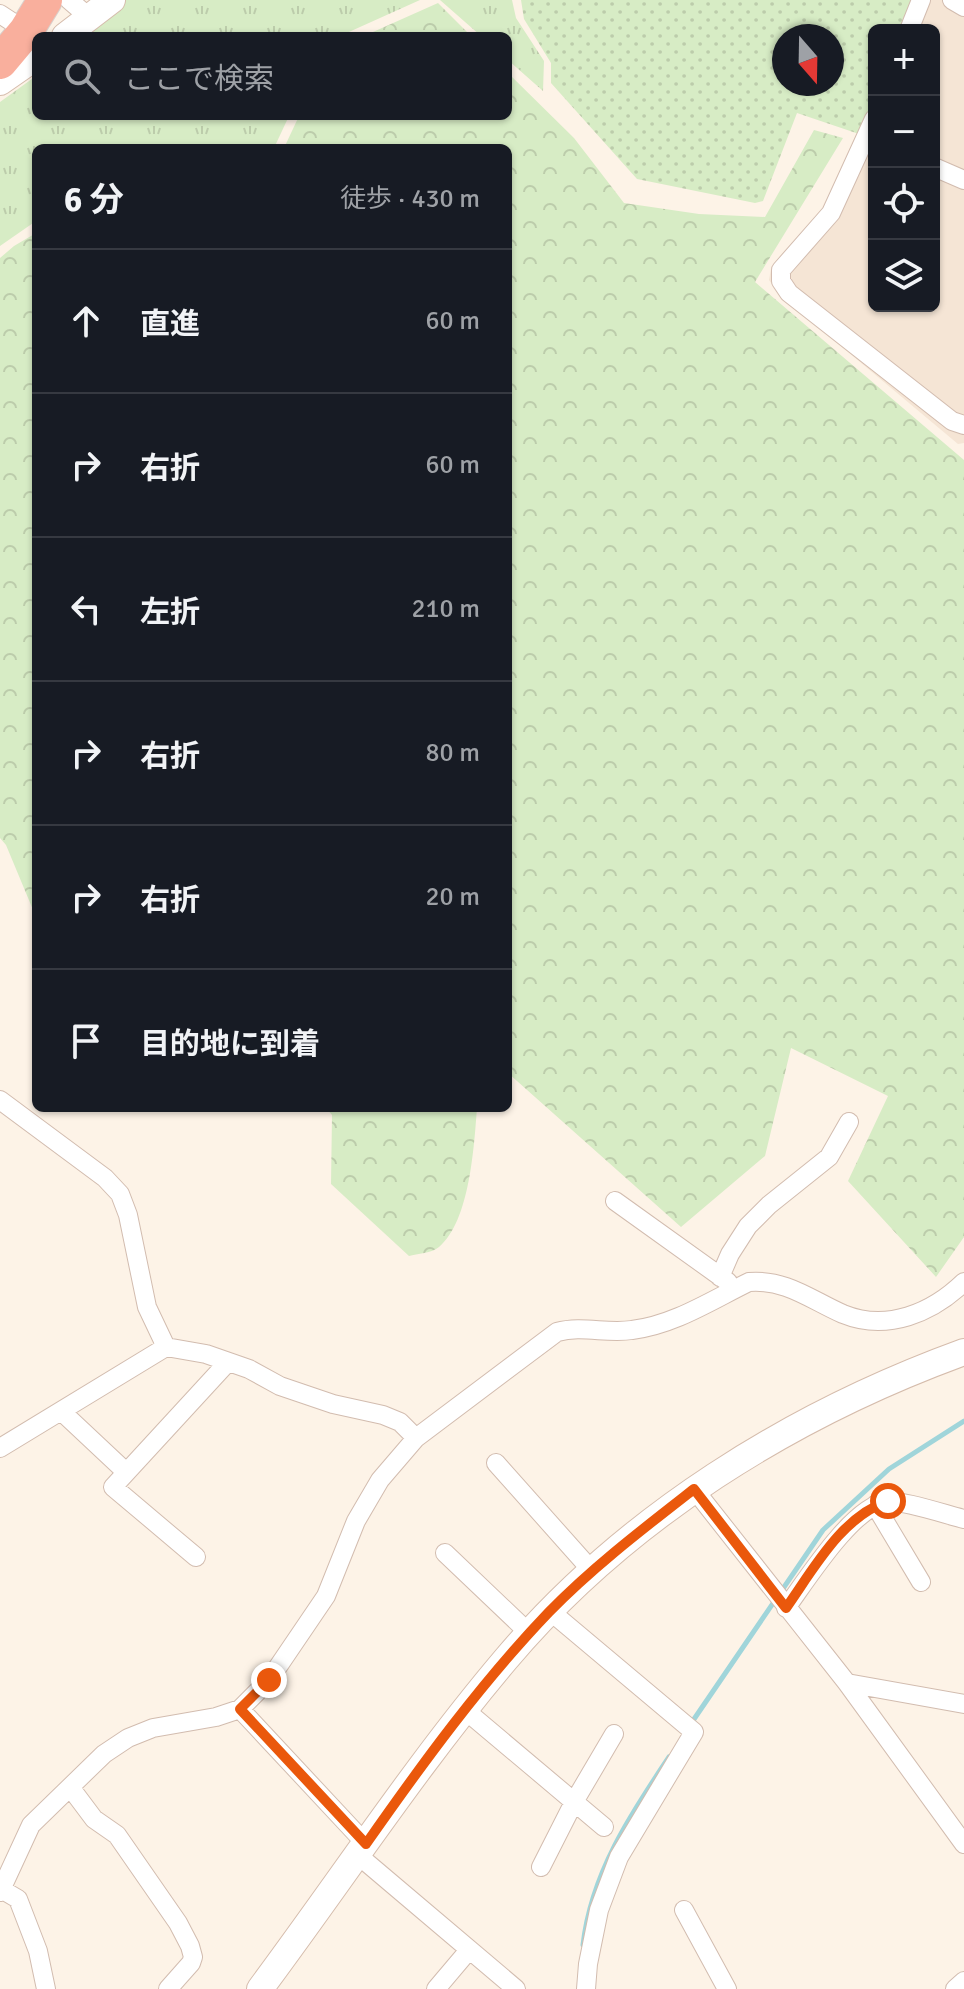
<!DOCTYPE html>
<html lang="ja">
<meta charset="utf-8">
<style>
:root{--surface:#171b24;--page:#242831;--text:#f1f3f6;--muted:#9ea1a6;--line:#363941}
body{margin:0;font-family:Signika,"Noto Sans JP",sans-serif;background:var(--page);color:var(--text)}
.controls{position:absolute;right:24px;top:24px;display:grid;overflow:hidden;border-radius:12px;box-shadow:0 2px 6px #0004}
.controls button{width:72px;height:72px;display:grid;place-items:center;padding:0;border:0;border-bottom:2px solid var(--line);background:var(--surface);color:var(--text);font:40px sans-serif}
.compass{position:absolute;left:772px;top:24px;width:72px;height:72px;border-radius:50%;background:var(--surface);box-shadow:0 2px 6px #0004;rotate:160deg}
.stop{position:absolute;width:24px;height:24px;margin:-18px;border:6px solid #ea580c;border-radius:50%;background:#fff}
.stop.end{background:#ea580c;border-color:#fff;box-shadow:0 2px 8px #0008}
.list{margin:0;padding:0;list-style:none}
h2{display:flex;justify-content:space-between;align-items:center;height:104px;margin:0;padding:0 32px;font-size:34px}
h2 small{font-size:26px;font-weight:400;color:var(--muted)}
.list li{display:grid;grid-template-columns:52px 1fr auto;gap:24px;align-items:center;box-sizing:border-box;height:144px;padding:0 32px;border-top:2px solid var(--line)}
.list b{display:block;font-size:30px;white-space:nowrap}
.list em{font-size:26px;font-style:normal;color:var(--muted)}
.icon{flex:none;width:44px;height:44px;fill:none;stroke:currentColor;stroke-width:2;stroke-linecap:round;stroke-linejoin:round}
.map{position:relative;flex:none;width:964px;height:1989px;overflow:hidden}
.search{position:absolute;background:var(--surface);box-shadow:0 2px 6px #0004;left:32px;top:32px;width:480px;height:88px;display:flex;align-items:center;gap:20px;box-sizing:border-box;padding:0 28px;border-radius:12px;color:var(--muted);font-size:30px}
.panel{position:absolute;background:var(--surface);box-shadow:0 2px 6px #0004;left:32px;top:144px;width:480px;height:968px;border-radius:12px}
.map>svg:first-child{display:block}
</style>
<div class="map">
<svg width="964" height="1989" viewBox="0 0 964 1989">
<defs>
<pattern id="grass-tufts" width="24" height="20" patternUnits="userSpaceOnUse" patternTransform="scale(2)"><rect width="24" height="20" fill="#d7ecc5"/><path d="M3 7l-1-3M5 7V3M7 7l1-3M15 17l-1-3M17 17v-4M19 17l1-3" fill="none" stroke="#bcccab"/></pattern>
<pattern id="forest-crowns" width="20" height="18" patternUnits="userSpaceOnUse" patternTransform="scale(2)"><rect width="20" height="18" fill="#d7ecc5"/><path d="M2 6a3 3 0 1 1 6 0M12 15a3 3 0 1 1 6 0" fill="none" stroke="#bcccab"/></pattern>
<pattern id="park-dots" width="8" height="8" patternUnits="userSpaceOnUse" patternTransform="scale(2)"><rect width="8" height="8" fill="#d7ecc5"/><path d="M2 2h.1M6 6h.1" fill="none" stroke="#bcccab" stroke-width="1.8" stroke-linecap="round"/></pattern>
</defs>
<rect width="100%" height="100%" fill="#fdf3e7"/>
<path fill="#f5e5d5" d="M913 0H964V443L958 444 780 295 769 280 771 269 824 210 874 97V306H934V30H901Z"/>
<path fill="url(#grass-tufts)" d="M124 0H420L340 36H89Z
M440 0H512L516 18 544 61 543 91 508 60V36H481Z
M36 76V116H289L274 148H36V221L0 246V102Z"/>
<path fill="url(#forest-crowns)" d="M438 3 471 36H364Z
M508 73 574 138 624 203 699 214 765 217 814 130 843 138 755 282 964 460V1237L936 1277 848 1181 888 1096 791 1048 765 1156 681 1227 508 1073V148H284L299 116H508Z
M36 233V917L6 845 0 838V258L14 246Z
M326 1108H477C474 1146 470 1221 439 1247 432 1253 417 1254 409 1256L331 1184 332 1115Z"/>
<path fill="url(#park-dots)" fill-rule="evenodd" d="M521 0H911V4L901 30H874V97L859 134 797 113 763 201 755 203 637 179 551 83V63L524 19ZM784 36H832V84H784Z"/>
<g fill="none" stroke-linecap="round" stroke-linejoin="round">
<path stroke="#a0d5da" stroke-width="5" d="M690 1725 823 1530 889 1469 964 1421
M583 1945C591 1874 630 1815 669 1757"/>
<defs>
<path id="street" d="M69 0 90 18
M952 0 964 7
M0 14 26 31
M909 30 921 0
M874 119 831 213 781 270V281L789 293 952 421 964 425
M934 167 964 180
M0 1100 105 1178 120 1194 128 1215 147 1307 166 1347 206 1354 249 1369 280 1386 333 1404 383 1415 400 1422 416 1438
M615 1201 728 1282
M720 1277 730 1254 748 1226 769 1205 829 1157 849 1122
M61 1411 126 1472
M0 1448 166 1347
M496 1463 593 1572
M694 1489 847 1683 964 1844
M875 1505 921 1582
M445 1553 530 1634
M196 1557 113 1487 228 1362
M786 1608C806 1581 852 1507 886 1502 900 1499 947 1515 964 1519
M550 1611 694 1732 619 1857 599 1910 588 1964 586 1989
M847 1683 964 1704
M240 1709 366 1844
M465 1710 604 1827
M70 1787 94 1819 117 1835 178 1923 190 1946 193 1957 191 1963 168 1989
M359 1856 516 1989
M541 1867 574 1802 614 1734
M1 1889 18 1899 38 1951 46 1989
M0 1892 31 1825 104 1754 128 1738 153 1728 216 1717 240 1709 269 1680 326 1596 356 1521 380 1480 416 1438 557 1332C582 1325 607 1334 632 1330 674 1325 712 1300 749 1282 786 1279 811 1300 843 1314 887 1332 932 1313 964 1282
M684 1910 727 1989
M436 1989 469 1950
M955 1989 964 1981"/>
<path id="secondary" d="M65 36 112 0
M0 82 36 57
M260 1989C342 1879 417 1764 506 1659 626 1517 791 1415 964 1352"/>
<path id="highway" d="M0 62 26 31 45 0"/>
</defs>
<use href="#street" stroke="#d2bcaf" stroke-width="20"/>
<use href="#secondary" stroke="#d5bcac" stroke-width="28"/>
<use href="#highway" stroke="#d9d0cc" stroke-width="36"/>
<use href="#street" stroke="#fff" stroke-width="18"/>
<use href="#secondary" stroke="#fff" stroke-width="26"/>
<use href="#highway" stroke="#f9af9d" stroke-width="34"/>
</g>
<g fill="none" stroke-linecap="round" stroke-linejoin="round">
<path stroke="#ea580c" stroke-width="10" d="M269 1680 240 1709 366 1844C422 1764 481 1683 549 1612 593 1567 644 1528 694 1489L786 1608C813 1570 841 1517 888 1501"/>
</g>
</svg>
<div class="controls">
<button>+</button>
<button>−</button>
<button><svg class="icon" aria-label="locate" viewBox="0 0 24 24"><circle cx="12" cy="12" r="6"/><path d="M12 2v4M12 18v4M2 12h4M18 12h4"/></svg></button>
<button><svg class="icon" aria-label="layers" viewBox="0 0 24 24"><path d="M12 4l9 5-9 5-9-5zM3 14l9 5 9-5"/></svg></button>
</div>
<svg class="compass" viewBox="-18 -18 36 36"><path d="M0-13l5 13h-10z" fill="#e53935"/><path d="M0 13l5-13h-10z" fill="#9ea1a6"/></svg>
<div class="stop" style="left:888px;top:1501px"></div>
<div class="stop end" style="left:269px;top:1680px"></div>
<div class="search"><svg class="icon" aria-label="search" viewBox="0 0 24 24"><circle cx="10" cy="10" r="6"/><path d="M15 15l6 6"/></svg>ここで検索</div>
<section class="panel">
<h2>6 分<small>徒歩 · 430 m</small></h2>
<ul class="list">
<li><svg class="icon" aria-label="ahead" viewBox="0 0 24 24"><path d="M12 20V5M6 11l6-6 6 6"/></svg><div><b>直進</b></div><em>60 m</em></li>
<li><svg class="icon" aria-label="right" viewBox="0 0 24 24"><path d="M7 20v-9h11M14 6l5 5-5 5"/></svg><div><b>右折</b></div><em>60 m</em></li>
<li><svg class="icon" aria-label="left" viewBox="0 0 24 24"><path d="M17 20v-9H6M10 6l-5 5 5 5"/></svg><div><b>左折</b></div><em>210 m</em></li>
<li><svg class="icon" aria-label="right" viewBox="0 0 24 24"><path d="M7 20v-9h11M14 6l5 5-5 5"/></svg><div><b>右折</b></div><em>80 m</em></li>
<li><svg class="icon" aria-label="right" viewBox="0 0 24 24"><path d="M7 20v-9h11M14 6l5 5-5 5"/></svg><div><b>右折</b></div><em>20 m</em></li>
<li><svg class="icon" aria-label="arrive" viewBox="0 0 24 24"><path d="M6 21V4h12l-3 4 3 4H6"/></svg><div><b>目的地に到着</b></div></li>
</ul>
</section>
</div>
